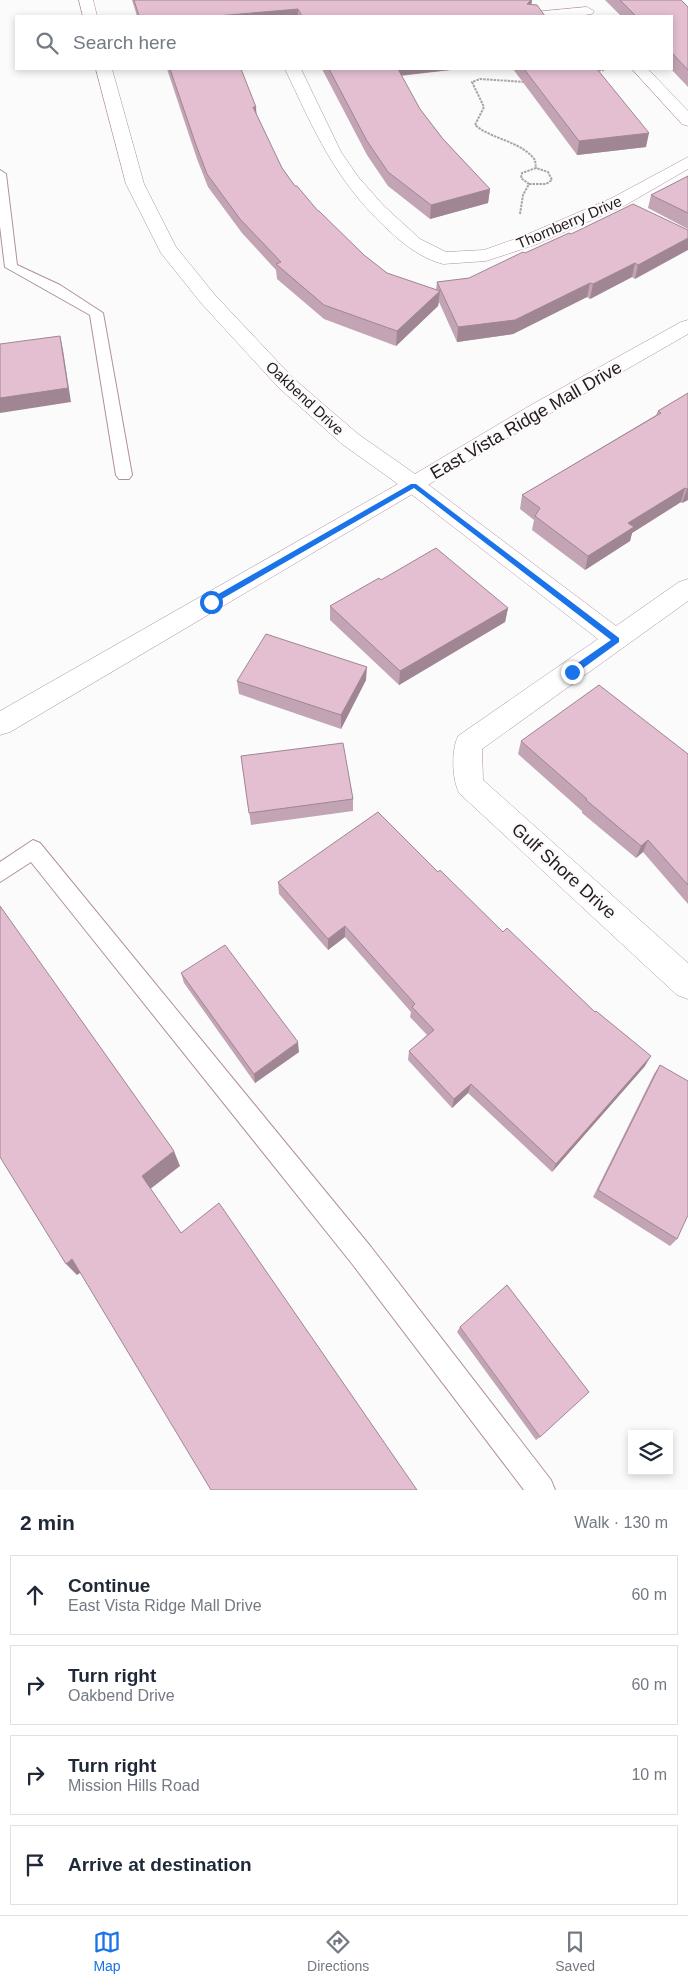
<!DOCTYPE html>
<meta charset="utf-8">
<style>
:root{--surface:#fff;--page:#f6f6f7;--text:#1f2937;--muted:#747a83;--line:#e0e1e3;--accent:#1a73e8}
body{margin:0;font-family:Arial,sans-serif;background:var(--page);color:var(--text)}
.controls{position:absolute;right:15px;bottom:15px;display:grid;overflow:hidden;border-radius:0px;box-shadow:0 2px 8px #0003}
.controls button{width:45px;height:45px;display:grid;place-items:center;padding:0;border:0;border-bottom:1px solid var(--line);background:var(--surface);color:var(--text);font:25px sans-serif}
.stop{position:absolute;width:15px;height:15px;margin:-11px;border:4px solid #1a73e8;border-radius:50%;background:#fff}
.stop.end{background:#1a73e8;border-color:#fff;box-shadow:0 1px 5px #0008}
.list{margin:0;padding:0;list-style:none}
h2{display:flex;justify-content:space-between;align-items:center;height:65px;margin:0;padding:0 20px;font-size:21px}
h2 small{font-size:16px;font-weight:400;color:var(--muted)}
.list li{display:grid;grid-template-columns:32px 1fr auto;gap:15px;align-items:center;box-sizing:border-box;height:80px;margin:0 10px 10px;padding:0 10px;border:1px solid var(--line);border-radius:0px}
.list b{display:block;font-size:19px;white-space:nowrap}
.list p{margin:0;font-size:16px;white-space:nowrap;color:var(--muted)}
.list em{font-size:16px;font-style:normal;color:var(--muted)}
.icon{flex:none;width:28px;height:28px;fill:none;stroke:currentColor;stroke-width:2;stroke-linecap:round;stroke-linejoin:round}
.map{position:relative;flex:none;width:688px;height:1490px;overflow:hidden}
.search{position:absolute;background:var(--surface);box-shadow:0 2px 8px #0003;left:15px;right:15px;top:15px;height:55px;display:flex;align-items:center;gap:12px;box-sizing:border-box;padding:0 18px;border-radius:0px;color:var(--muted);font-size:19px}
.sheet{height:425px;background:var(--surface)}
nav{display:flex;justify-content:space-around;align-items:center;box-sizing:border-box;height:70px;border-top:1px solid var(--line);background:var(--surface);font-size:14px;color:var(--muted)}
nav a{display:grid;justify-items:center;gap:2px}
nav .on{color:var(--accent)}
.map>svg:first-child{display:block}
</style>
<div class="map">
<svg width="688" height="1490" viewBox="0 0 688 1490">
<rect width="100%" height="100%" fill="#fbfbfb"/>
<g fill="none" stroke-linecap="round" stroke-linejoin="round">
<defs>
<path id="lane" d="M0 170 6 174 17 265 60 285 103 313 132 475 129 479H119L116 475 90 315 5 267 0 226Z
M33 840 40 843 371 1247 551 1480 555 1490H524L353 1265 31 862 0 882V862Z"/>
<path id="street" d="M587 7 594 11 592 14 577 16H527L534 12Z
M285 69H301L341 152 359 178 384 206 420 239 446 252 484 250 521 237 612 198 688 157V169L624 206 535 245 486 261 443 264C420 258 402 243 385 227 334 178 315 132 285 69Z
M632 69H648L688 111V126L682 124Z
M414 477 422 480 616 626 679 582 688 579V601L482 749 483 780 688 963V999L677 995 459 793C452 779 451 751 458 736L598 639 406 490 403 485 406 480Z"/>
<path id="secondary" d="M79 0H93L97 16H83Z
M96 69H112L144 184 176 247 215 295 293 378 358 434 415 474 531 405 681 322 688 320V334C460 464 236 599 10 732L0 735V711L398 484 342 444 279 388 201 303 161 253 126 184Z"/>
</defs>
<use href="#lane" stroke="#b18fa0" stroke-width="2"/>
<use href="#street" stroke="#b18fa0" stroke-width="1"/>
<use href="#secondary" stroke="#b18fa0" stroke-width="1"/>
<path stroke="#a9a4a7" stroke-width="2" stroke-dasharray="2.5 1" stroke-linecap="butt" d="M595 71 604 70
M529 184H546L552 180 548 172 536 168
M520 214 523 195 529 184 521 178 522 173 536 168 535 160C521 141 493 140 475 125L484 107 472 82 480 79 525 82"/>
<use href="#lane" fill="#fff" fill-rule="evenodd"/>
<use href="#street" fill="#fff" fill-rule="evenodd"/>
<use href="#secondary" fill="#fff" fill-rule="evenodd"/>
</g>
<path fill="#c3a4b4" d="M132 0H532L531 5 545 16H137Z
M605 0H681L688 7V87L671 69H672V16H621Z
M167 69H241L256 115 282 168 295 186 318 211 364 255 387 273 436 290 437 282 469 278 571 234 688 230 635 279 632 277 590 299 587 297 513 334 457 342 439 302 438 306 396 346 324 319 277 279 276 270 242 233 208 187 197 159Z
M322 69H459L401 76 420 109 443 139 490 189 488 203 430 219 388 186 367 155Z
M513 69H597L646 147 577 155Z
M688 176V229L648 208 651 195Z
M688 393V500L682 503 681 502 632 533 630 541 585 570 532 530 534 520 520 509 522 495 656 415 658 411Z
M381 580 508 608 505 622 399 685 330 620V606Z
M366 680 341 729 239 694 237 681Z
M521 741 688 754V904L643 852 636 858 582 813V811L518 754Z
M241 756 353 799V811L251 825Z
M438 872 645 1066 552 1172 468 1093 452 1108 408 1060 409 1051 427 1035 410 1017 411 1012 345 937 328 950 279 894 278 882Z
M181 973 299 1052 255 1083 184 983Z
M660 1065 677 1239 670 1246 593 1197 654 1074Z
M460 1327 540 1437 536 1440 457 1332Z"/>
<path fill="#9f8692" d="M531 0H532L530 12 527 4Z
M298 9V16H217Z
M394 69H459L394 76Z
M253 107H256L257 121Z
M649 133 646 147 577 155 579 141Z
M490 189 488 203 430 219 431 205Z
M688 238V250L635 279 638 265Z
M635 263 632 277 590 299 593 284Z
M590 283 587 297 513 334 457 342 458 327Z
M440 291 438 306 396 346 397 331Z
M60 336 63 350 71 402 0 413V398Z
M685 488 681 502 632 533 630 541 585 570 588 556 628 523Z
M688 488V500L682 503 687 489Z
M508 608 505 622 399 685 400 671Z
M367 667 366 680 341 729V715Z
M648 840 643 852 636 858 641 846Z
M345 926V937L328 950V939Z
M298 1042 299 1052 255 1083 254 1074Z
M651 1056 645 1066 552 1172 556 1164Z
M471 1084 468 1093 452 1108 454 1099Z
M174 1151 180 1166 149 1190 142 1176Z
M72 1259 83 1271 77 1275 66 1264Z"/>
<path fill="#e3bfd1" stroke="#9f8692" d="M134 0H531L527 4 537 5 545 16H302L298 9 217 16H139Z
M620 0H681L688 7V70L672 53V16H636Z
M170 69H241L256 107H253L282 168 295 186H297L318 211H319L364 255 387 273 440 291 397 331 324 305 276 264 281 262 240 219 207 174 196 145Z
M329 69H398L420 109 443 139 490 189 431 205 388 172 367 141Z
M524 69H597L649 133 579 141Z
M688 176V213L651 195Z
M633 204 688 230V238L638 265 635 263 593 284 590 283 515 320 458 327 437 282 469 278 523 252 525 253 569 233 571 234Z
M60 336 68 388 0 398V344Z
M688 393V488L687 489 685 488 628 523 634 527 588 556 535 516 540 508 522 495 661 413 658 411Z
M436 548 508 608 400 671 330 606 379 578 381 580Z
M266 634 367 667 341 715 237 681Z
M599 685 688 754V885L648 840 641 846 586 800 587 799 521 741Z
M343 743 353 799 249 813 241 756Z
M378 812 438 872 440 870 503 932 507 928 595 1012 596 1011 651 1056 556 1164 471 1084 454 1099 409 1051 434 1030 412 1007 415 1004 345 926 328 939 278 882Z
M0 906 174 1151 142 1176 181 1233 219 1203 417 1490H211L72 1259 66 1264 0 1157Z
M225 945 298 1042 254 1074 181 973Z
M660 1065 688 1081V1215L677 1239 598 1190Z
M507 1285 589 1392 540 1437 460 1327Z"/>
<path fill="#1a73e8" d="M411 484H416L619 638V642L575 674H569V669L611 640 414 488 213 604H208V600Z"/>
<g text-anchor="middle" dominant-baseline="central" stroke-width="4.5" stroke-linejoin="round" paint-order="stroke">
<g font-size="15" fill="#26191f" stroke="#fbfbfb">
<text transform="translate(569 222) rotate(-23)">Thornberry Drive</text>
<text transform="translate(305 398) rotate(43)">Oakbend Drive</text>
</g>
<g font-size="18" fill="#26191f" stroke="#fbfbfb">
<text transform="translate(526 420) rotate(-30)">East Vista Ridge Mall Drive</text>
<text transform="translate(564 871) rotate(42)">Gulf Shore Drive</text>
</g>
</g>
</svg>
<div class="controls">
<button><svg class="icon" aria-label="layers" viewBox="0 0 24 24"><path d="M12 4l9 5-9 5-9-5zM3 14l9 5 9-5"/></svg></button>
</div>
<div class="stop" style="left:211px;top:602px"></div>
<div class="stop end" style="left:572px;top:672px"></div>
<div class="search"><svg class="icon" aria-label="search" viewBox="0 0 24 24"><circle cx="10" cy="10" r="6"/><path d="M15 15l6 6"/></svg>Search here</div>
</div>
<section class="sheet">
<h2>2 min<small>Walk · 130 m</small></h2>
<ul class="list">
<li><svg class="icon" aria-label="ahead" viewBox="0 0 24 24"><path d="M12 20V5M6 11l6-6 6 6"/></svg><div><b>Continue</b><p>East Vista Ridge Mall Drive</p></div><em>60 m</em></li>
<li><svg class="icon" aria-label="right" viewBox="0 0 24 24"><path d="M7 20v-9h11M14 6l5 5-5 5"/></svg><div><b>Turn right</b><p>Oakbend Drive</p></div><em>60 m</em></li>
<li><svg class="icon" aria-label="right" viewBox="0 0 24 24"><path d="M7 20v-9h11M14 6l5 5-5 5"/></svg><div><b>Turn right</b><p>Mission Hills Road</p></div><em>10 m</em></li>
<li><svg class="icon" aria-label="arrive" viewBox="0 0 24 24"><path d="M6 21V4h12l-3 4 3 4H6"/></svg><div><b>Arrive at destination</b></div></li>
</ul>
</section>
<nav>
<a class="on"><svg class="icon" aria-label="map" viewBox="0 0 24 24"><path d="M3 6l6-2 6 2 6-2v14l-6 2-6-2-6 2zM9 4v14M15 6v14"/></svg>Map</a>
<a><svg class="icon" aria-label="directions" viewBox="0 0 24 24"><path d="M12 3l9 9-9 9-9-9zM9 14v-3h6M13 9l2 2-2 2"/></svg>Directions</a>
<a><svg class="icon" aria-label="saved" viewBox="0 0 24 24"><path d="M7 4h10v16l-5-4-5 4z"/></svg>Saved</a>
</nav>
